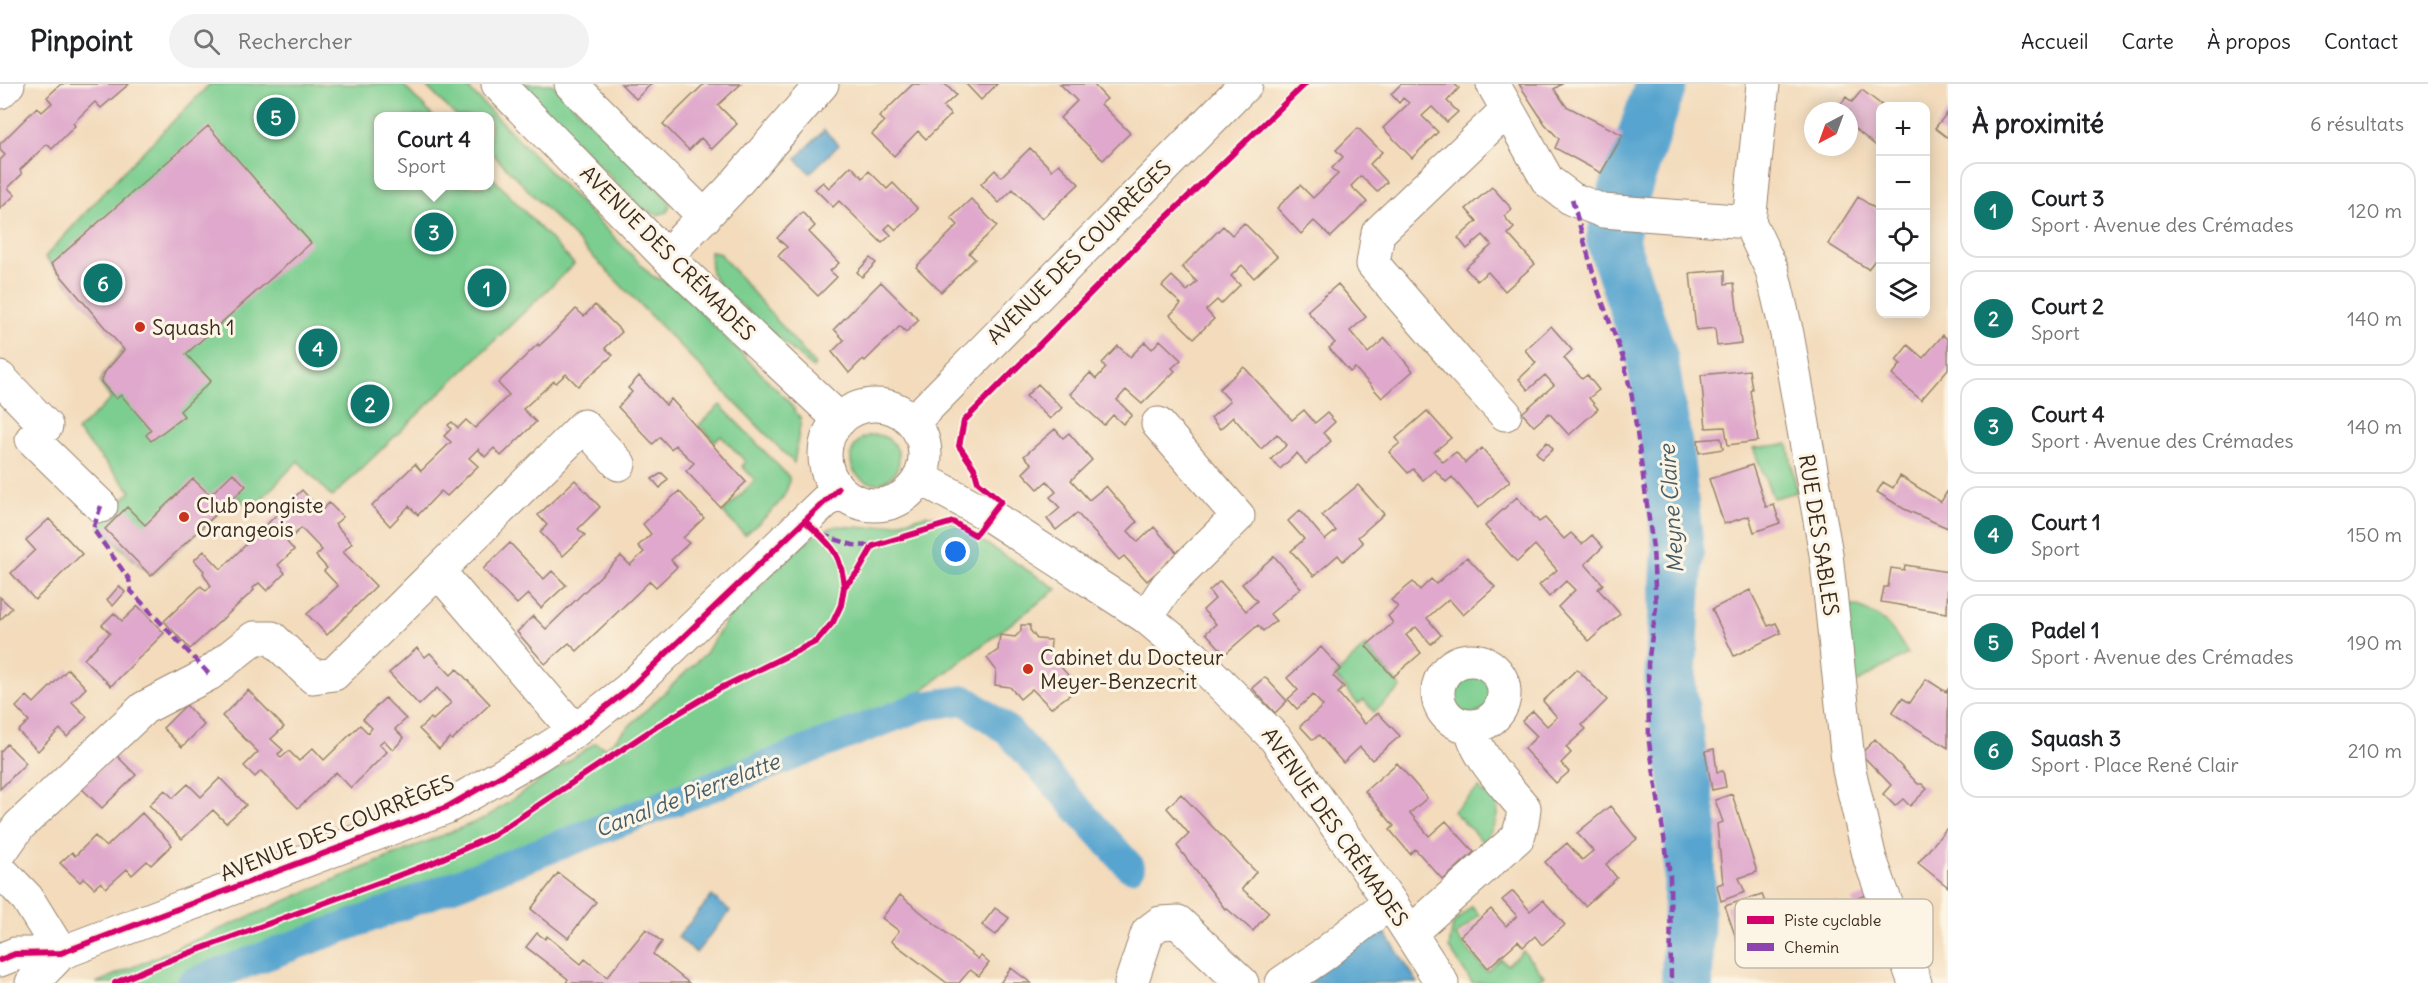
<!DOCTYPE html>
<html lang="fr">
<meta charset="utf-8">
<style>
:root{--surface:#fff;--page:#f2f2f2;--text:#202124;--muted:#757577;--line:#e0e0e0;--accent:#0f766e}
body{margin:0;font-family:Delius,sans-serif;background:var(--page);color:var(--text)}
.controls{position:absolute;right:18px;top:18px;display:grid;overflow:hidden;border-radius:12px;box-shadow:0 3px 15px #0003}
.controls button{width:54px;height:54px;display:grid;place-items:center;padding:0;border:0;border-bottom:2px solid var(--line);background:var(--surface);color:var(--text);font:30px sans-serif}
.compass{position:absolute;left:1804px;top:18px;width:54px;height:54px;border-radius:50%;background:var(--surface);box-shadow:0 3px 15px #0003;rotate:221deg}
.you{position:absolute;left:956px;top:468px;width:21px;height:21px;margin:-15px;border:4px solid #fff;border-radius:50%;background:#1a73e8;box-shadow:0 0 0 9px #1a73e833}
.badge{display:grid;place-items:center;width:39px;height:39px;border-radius:50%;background:var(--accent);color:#fff;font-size:20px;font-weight:700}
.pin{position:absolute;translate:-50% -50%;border:3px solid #fff;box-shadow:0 2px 6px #0006}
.popup{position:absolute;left:374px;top:28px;width:120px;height:78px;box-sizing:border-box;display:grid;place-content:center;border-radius:12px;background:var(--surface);filter:drop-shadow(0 2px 4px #0005);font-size:20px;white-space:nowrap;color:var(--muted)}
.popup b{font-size:22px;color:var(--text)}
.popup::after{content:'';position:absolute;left:50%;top:100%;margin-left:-12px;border:12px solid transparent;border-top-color:var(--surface)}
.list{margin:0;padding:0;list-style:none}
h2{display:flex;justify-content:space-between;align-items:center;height:78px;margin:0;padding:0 24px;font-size:26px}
h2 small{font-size:20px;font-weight:400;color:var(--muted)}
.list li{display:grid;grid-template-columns:39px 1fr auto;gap:18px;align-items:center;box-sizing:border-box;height:96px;margin:0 12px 12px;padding:0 12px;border:2px solid var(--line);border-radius:18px}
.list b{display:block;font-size:22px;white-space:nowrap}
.list p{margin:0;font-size:20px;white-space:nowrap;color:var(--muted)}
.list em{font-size:20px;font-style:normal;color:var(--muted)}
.icon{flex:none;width:33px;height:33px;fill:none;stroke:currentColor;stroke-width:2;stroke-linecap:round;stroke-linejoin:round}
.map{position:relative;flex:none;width:1948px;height:899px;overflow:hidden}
header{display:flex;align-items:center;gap:36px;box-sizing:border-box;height:84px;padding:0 30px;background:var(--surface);border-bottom:2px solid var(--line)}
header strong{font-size:28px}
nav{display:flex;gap:33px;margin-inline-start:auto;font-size:21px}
.search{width:420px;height:54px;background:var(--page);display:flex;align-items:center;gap:15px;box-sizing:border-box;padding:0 21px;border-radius:33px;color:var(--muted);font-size:22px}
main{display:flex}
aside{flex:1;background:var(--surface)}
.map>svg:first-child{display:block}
</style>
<header>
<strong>Pinpoint</strong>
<div class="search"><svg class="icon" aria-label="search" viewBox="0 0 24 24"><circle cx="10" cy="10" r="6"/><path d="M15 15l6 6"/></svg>Rechercher</div>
<nav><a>Accueil</a><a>Carte</a><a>À propos</a><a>Contact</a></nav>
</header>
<main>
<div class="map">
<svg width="1948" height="899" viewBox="0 0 1948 899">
<rect width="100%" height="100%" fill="#fcf5e5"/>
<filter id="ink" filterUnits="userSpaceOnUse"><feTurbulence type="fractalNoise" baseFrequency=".0167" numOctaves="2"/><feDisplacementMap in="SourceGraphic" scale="12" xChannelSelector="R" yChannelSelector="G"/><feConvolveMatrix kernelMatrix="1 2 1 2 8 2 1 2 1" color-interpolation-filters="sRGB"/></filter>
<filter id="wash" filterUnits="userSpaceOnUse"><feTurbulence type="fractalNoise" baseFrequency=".008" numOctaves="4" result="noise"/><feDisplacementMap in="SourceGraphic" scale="24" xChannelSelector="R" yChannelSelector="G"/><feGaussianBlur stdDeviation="1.35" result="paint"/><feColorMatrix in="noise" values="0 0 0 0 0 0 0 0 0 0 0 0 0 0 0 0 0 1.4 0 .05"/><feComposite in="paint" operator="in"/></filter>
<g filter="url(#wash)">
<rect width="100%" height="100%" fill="#f3dbbc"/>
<path fill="#7cce90" stroke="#5c7c57" stroke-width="1.5" d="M210 0H402L433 32 378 33V102H490V91L574 180 332 413 298 377 251 426 237 411 151 492 99 443 131 407 77 347 111 315 100 299 105 288 124 265 45 173 119 92Z
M424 0H464L652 192 674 201 788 317 801 335 794 379 490 67V33L456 32Z
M520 0H552L667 114 670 122 667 128 657 131 641 124Z
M710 167 720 170 815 281 813 284 720 203 711 188Z
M720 321 789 393C790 417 761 436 745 451L723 429 755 396 742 382 746 378 721 352 715 357 699 341Z
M851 375a24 24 0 1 1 48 0a24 24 0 1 1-48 0Z
M1788 360 1797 408 1773 414 1753 364Z
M926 431 944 433 1057 505 912 614 333 842 175 899H96L336 795 485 734 595 659 606 664 706 569 727 535 787 475 819 448 837 442 870 444 898 439Z
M1856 522C1886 535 1891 541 1908 570L1858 598 1850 595 1846 523Z
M1365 562 1401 604 1374 628 1364 616 1358 620 1335 592Z
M1451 610a20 20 0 1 1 40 0a20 20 0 1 1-40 0Z
M1479 704 1484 710 1492 707C1502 726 1497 742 1483 758L1453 727Z
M1472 822 1479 831 1456 852 1487 888 1501 875 1507 881 1523 867 1544 892 1533 899H1472L1449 864 1453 840Z"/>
<path fill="#56a4cf" stroke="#486776" stroke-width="1.5" d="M824 46 839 61 810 89 796 75Z
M712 812 730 827 696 869 678 853Z
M1836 819 1845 845 1827 851 1818 825Z
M1384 847 1418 899H1301L1365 851Z"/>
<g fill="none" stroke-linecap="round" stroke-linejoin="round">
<path stroke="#56a4cf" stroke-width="30" d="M192 899 385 828 922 622 965 616 1008 647 1130 783"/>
<path stroke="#56a4cf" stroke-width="52" d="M1661 0 1624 109 1612 156 1652 274 1667 364 1678 466 1670 601 1691 737 1687 899"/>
</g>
<g id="blocks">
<path fill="#dfa8cc" d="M61 0H129L101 24 95 18 73 39 75 42 52 65 47 60 20 86 22 90 8 104 15 111 0 125V76L5 71 0 66V60L37 23 42 28 52 19 47 13Z
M621 0H651L636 15Z
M704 0H741L718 21 737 40 712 65 701 54 689 66 663 40Z
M913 0H945L956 11 943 23 951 31 926 55 918 47 894 72 872 50 884 38 879 33Z
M966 0H997L981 16Z
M1060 0H1093L1107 15 1101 20 1130 49 1103 76 1060 34 1077 17Z
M1401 0H1454L1459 4 1447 17 1458 28 1447 38 1432 23 1422 32 1438 48 1412 74 1383 44 1409 19 1403 14 1399 19 1391 10Z
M1519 0H1562L1554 5 1566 22 1623 51 1601 89 1555 64 1559 55 1545 40Z
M1862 6 1883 22H1880V65L1849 40V27H1836L1846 13 1852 18Z
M1948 28V54L1935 44Z
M208 42 311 159 186 270 211 297 180 327 184 332 151 357 146 351 151 346 121 311 116 315 101 298 105 288 124 266 51 180Z
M1358 44 1382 68 1370 80 1387 98 1377 108 1361 92 1351 102 1367 118 1331 153 1314 137 1301 150 1277 124 1300 101 1313 114 1338 90 1332 84 1343 73 1336 66Z
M1030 64 1052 86 1059 80 1079 100 1042 135 1013 105 999 119 981 100 995 86 1001 93Z
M851 82 863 94 869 87 887 105 893 99 918 125 896 146 890 140 885 145 891 151 882 159 839 117 833 123 815 105 823 98 829 104Z
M1492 103 1512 125 1504 132 1514 144 1508 150 1535 180 1505 207 1488 188 1477 197 1465 184 1492 161 1483 151 1467 165 1458 154 1477 137 1466 125Z
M1858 113 1880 128V178L1876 175 1868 185 1828 160Z
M971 115 997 142 969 169 975 175 941 208 916 183 958 141 951 134Z
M802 128 815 142 809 148 839 179 830 187 837 193 818 212 778 172 787 163 777 154Z
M1244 139 1277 172 1254 194 1242 181 1231 192 1240 201 1221 220 1217 216 1206 226 1214 235 1194 254 1170 231 1181 220 1162 202 1172 192 1187 207 1197 198 1182 183 1223 142 1232 151Z
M870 174 876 179 862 193 857 188Z
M1725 186V200L1734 199 1741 259 1717 262 1715 244 1696 246 1690 189Z
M881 198 919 236 906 248 900 242 865 277 863 275 849 289 832 268 844 256 834 245Z
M1338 200 1366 233 1350 247 1368 269 1385 254 1413 287 1382 314 1355 284 1350 288 1329 264 1335 259 1307 227Z
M595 221 622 248 605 264 613 271 578 302 566 290 556 299 554 297 523 325 536 338 501 372 494 364 485 373 478 365 469 374 478 382 447 412 441 407 418 431 409 422 390 442 372 422 415 380 421 387 451 358 444 352 451 345 448 341 452 338 458 344 466 336 475 344 509 311 498 299 538 260 539 262 554 248 576 225 584 232Z
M1551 242 1572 266 1564 274 1582 295 1587 291 1599 306 1589 314 1598 325 1569 351 1549 329 1534 342 1522 329 1554 301 1545 291 1528 306 1519 295 1536 279 1525 266Z
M1943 251 1948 256V285L1921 316 1892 291 1901 280 1896 276 1908 261 1923 274Z
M1160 256 1181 276 1172 284 1175 287 1142 320 1126 306 1117 316 1132 331 1123 340 1113 331 1104 341 1070 310 1090 289 1096 295 1106 284 1102 279 1118 262 1130 273 1145 258 1152 265Z
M1244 283 1292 336 1304 326 1315 339 1327 329 1335 338 1323 349 1331 357 1306 380 1297 369 1280 385 1271 375 1287 361 1277 350 1261 365 1233 333 1220 345 1211 334 1230 317 1219 305Z
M1749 286 1752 305 1750 306 1758 357 1728 361 1725 343 1706 344 1701 291Z
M639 292 666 321 671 315 746 398 720 423 686 387 694 379 675 361 671 365 660 353 653 360 618 323 632 308 628 304Z
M1038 300 1062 324 1050 335 1026 312Z
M1427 327 1451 354 1434 368 1443 378 1456 368 1465 379 1482 364 1510 397 1478 424 1452 393 1446 398 1435 386 1423 396 1413 385 1408 389 1389 368 1400 359 1396 354Z
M1055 345 1063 354 1069 349 1092 376 1071 396 1089 416 1106 402 1137 438 1128 447 1138 458 1154 443 1178 470 1147 497 1124 472 1119 476 1077 429 1056 446 1047 435 1060 424 1050 413 1056 408 1047 397 1038 405 1023 389 1032 380 1024 372Z
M1721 354 1723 365 1699 369 1698 356Z
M1547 358 1553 365 1542 375 1536 368Z
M1752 381 1766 423 1774 421 1780 439 1754 448 1749 432 1724 440 1709 395Z
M233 389 246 402 151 492 105 445 127 423 145 441 193 395 210 411Z
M662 389 668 395 660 404 652 395Z
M1900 392 1941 418 1948 406V444L1904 425 1877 408 1883 398 1893 404Z
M575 396 600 423 578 445 585 451 563 472 540 448 547 441 538 431Z
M1358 401 1384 430 1358 453 1363 459 1343 477 1338 471 1314 492 1291 467 1304 455 1288 437 1300 426 1325 456 1336 447 1322 431Z
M302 406 321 427 329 419 343 433 335 440 352 459 343 468 376 502 327 551 307 530 338 502 324 487 327 484 316 472 322 466 301 444 287 458 294 466 278 481 285 489 267 507 259 499 253 504 254 506 190 565 164 537 201 502 206 507 211 502 203 489 204 487 194 476 204 467 221 485Z
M679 407 704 434 683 454 689 459 671 476 677 483 656 503 650 497 577 567 569 559 545 580 517 548 533 532 546 545 621 472 630 481 644 468 638 462 651 450 643 440Z
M1517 413 1539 438 1545 434 1564 455 1571 449 1582 460 1592 451 1603 463 1585 480 1603 500 1598 505 1620 530 1589 557 1558 523 1575 506 1566 497 1549 513 1539 501 1557 486 1535 461 1517 478 1485 442Z
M49 435 82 470 35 516 11 489 35 466 26 456Z
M510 459 544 495 552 487 566 501 541 524 528 510 517 520 483 485Z
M1274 472 1301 504 1270 530 1276 537 1263 547 1258 541 1225 570 1206 549 1216 540 1203 526 1215 515 1209 507 1220 497 1246 527 1257 517 1242 500Z
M1467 473 1495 503 1463 531 1449 515 1437 525 1427 534 1441 551 1431 560 1416 543 1406 551 1421 569 1393 593 1366 562 1393 539 1388 532 1398 523 1391 516 1413 498 1420 506 1431 495 1436 500Z
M1905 481 1948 488 1947 529 1881 518 1884 503H1888L1891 484 1904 486Z
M119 502 125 508 113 522 107 516Z
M1750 506 1768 542 1776 539 1781 549 1734 572 1712 525Z
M0 513 12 524 0 536Z
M138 522 164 549 111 602 84 575 110 549 102 541 114 529 122 537Z
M1021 541H1030V546L1037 555 1051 556 1050 570 1079 604 1051 624 1032 605 1020 615 1010 603 995 601 996 586 987 574 998 566 1000 551 1015 553 1021 547Z
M1321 563 1341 585 1333 592 1344 603 1338 609 1365 640 1378 629 1400 652 1372 676 1360 663 1343 679 1319 651 1313 656 1300 642 1323 622 1313 611 1297 625 1288 615 1298 606 1287 594Z
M417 564 425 573 430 569 451 591 457 585 490 620 452 656 450 654 439 665 419 645 431 634 433 636 451 619 437 604 419 621 389 589Z
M68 585 86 604 72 618 87 633 67 653 60 645 38 667 18 647 29 637 16 623 27 612 34 619Z
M1577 585 1607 616 1582 641 1586 645 1566 663 1571 669 1561 679 1569 688 1556 699 1524 665 1537 652 1522 637 1533 627 1547 642 1557 633 1543 617Z
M1265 593 1287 617 1275 629 1252 604Z
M1926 595 1946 608 1948 605V664L1892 629 1902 614 1910 619Z
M248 606 284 643 271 655 283 666 278 670 281 674 289 667 299 677 313 664 324 676 360 641 368 649 372 644 363 635 385 614 406 635 395 645 404 654 393 666 384 656 379 660 387 668 351 704 336 688 298 724 261 687 255 693 244 682 258 668 222 632Z
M186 621 204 641 182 663 163 644Z
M1875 655 1918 700H1922L1927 705 1910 722 1903 715 1895 722 1883 710 1891 701 1861 670Z
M7 660 26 679 0 705V668Z
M1714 665 1717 688 1723 687 1726 703 1712 706 1705 667Z
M115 670 136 691 102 724 80 703Z
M1397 679 1427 714 1410 729 1420 741 1429 752 1446 737 1474 768 1443 796 1415 765 1410 770 1390 746 1394 742 1365 707Z
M220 694 246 721 226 739 213 726 182 755 149 721 165 706 173 714 188 700 201 713Z
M1181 710 1256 788 1242 805 1269 828 1253 847 1226 824 1225 825 1177 762 1189 750 1167 724Z
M1732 710 1757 788 1739 794 1745 808 1721 817 1717 801 1723 799 1717 740 1723 738 1715 716Z
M1610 722 1637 755 1606 780 1617 794 1585 822 1545 778 1567 759 1582 776 1593 767 1577 749Z
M142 729 172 761 151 781 147 777 132 791 127 785 106 804 101 798 94 804 84 794 80 798 60 779 72 768 75 772 95 752 106 763Z
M1947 744 1948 745V803L1918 779Z
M558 789 596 818 568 854 531 825Z
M1513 807 1530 827 1543 816 1565 841 1542 861 1535 852 1523 863 1518 857 1488 884 1460 852 1491 825 1506 842 1517 832 1502 816Z
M1762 810 1777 854 1740 866 1725 822Z
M1869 810 1889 865 1870 873 1865 863 1857 865 1854 856 1857 855 1853 841 1860 839 1852 816Z
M900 811 978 875 981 872 989 879 979 892 970 886 959 899H947L891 857 899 847 882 834Z
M995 824 1009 834 996 851 982 841Z
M646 845 662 858 653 870 689 899H566L568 895 526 863 537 849 545 855 547 852 581 880 585 875 607 893Z
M1011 884 1031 899H1000Z"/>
</g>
</g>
<g filter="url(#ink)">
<use href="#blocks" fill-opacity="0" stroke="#97826d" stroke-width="1.5"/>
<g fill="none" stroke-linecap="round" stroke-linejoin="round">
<defs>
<path id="minor" d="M498 0 666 172 840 336
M571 0 705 133
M1493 0 1548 97 1572 115 1603 127 1749 138
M1763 0 1749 138 1772 186 1787 250 1826 470 1849 686 1870 775 1915 899
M0 8 8 0
M666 172 730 106 822 0
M0 294 46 342 32 355 101 422
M825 371a50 50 0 1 1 100 0a50 50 0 1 1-100 0Z
M1505 330 1462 283 1373 180 1378 149 1507 26
M913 338 1246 0
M921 394 989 431 1146 533 1195 574 1275 654 1390 818 1442 899
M438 487 575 647
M1146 533 1167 502 1238 432 1158 340
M1438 609a33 33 0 1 1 66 0a33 33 0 1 1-66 0Z
M0 769 19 742 144 624 209 590 254 554H272L313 593 334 590 584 342 619 380
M0 786 27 814 61 869
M1410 849 1518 753 1522 739 1524 724C1508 704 1472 668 1472 643
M0 876 15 870 61 869 447 723 536 672 575 647 629 605 838 405
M32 899 61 869
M1131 899 1148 848 1160 839 1178 838 1242 899
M1282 899 1323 871 1390 818"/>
</defs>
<use href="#minor" stroke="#97826d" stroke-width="35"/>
<use href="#minor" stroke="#fff" stroke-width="33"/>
<path stroke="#8e44ad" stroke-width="4.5" stroke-dasharray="9 4.5" stroke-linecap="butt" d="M1572 115 1598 206 1623 274 1632 313 1653 464 1656 524 1648 580 1649 658 1670 791 1671 899
M101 422 93 445 129 495 131 507 209 590
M822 451 853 461 873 462"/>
<defs>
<path id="cycleway" d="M805 437C830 461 841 466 844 503
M0 876 15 870 61 869 447 723 536 672 575 647 629 605 838 405
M115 899 157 881 432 779 492 752 659 641 719 605 817 557 833 538 841 521 844 503 858 488 873 462 953 438 975 451 1001 417 978 398 974 384 959 362 964 337 1141 158 1305 0"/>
</defs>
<use href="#cycleway" stroke="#fcf5e5" stroke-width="10"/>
<use href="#cycleway" stroke="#d6006c" stroke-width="6"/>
</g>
</g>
<g fill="#c8321e" stroke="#fcf5e5" stroke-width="2">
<circle cx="140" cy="243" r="6"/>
<circle cx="184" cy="433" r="6"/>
<circle cx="1028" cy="585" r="6"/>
</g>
<g text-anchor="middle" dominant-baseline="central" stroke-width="6" stroke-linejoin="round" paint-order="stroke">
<g font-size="21" fill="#3b2a1e" stroke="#fcf5e5">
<text transform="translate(1079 168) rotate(-45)">AVENUE DES COURRÈGES</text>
<text transform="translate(668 169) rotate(45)">AVENUE DES CRÉMADES</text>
<text transform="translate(1819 451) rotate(81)">RUE DES SABLES</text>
<text transform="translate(1335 743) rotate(55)">AVENUE DES CRÉMADES</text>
<text transform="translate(337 744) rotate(-22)">AVENUE DES COURRÈGES</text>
</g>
<g font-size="21" fill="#3b2a1e" stroke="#fcf5e5" text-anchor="start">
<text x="152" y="243">Squash 1</text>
<text x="196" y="421">Club pongiste<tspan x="196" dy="24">Orangeois</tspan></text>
<text x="1040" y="573">Cabinet du Docteur<tspan x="1040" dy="24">Meyer-Benzecrit</tspan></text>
</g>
<g font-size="22" font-style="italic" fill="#465b65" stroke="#fcf5e5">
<text transform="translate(1671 425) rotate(-94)">Meyne Claire</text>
<text transform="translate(687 711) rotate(-21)">Canal de Pierrelatte</text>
</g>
</g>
<rect x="1735" y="815" width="198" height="69" rx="9" fill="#fcf5e5" stroke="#c2b8a9" stroke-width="1.5"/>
<rect x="1747" y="832" width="27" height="8" fill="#d6006c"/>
<rect x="1747" y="859" width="27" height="8" fill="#8e44ad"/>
<g font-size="16" fill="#3b2a1e">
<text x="1784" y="842">Piste cyclable</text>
<text x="1784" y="869">Chemin</text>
</g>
</svg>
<div class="controls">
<button>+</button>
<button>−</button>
<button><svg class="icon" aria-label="locate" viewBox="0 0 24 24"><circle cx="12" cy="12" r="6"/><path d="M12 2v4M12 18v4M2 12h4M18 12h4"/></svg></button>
<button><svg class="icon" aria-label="layers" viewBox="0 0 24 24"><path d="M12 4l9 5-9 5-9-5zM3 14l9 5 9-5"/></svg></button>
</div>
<svg class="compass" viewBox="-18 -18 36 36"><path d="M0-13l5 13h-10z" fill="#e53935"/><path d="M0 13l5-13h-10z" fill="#757577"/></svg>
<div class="you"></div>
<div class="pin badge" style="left:487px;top:204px">1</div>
<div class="pin badge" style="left:370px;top:320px">2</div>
<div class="pin badge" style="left:434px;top:148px">3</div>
<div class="popup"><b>Court 4</b>Sport</div>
<div class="pin badge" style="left:318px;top:264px">4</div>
<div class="pin badge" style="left:276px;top:33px">5</div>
<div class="pin badge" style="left:103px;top:199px">6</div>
</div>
<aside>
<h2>À proximité<small>6 résultats</small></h2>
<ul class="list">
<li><span class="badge">1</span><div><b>Court 3</b><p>Sport · Avenue des Crémades</p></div><em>120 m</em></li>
<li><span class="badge">2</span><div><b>Court 2</b><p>Sport</p></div><em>140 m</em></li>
<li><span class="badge">3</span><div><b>Court 4</b><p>Sport · Avenue des Crémades</p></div><em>140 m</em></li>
<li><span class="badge">4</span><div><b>Court 1</b><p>Sport</p></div><em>150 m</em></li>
<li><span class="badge">5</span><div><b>Padel 1</b><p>Sport · Avenue des Crémades</p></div><em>190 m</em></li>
<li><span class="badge">6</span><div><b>Squash 3</b><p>Sport · Place René Clair</p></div><em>210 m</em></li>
</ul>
</aside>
</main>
